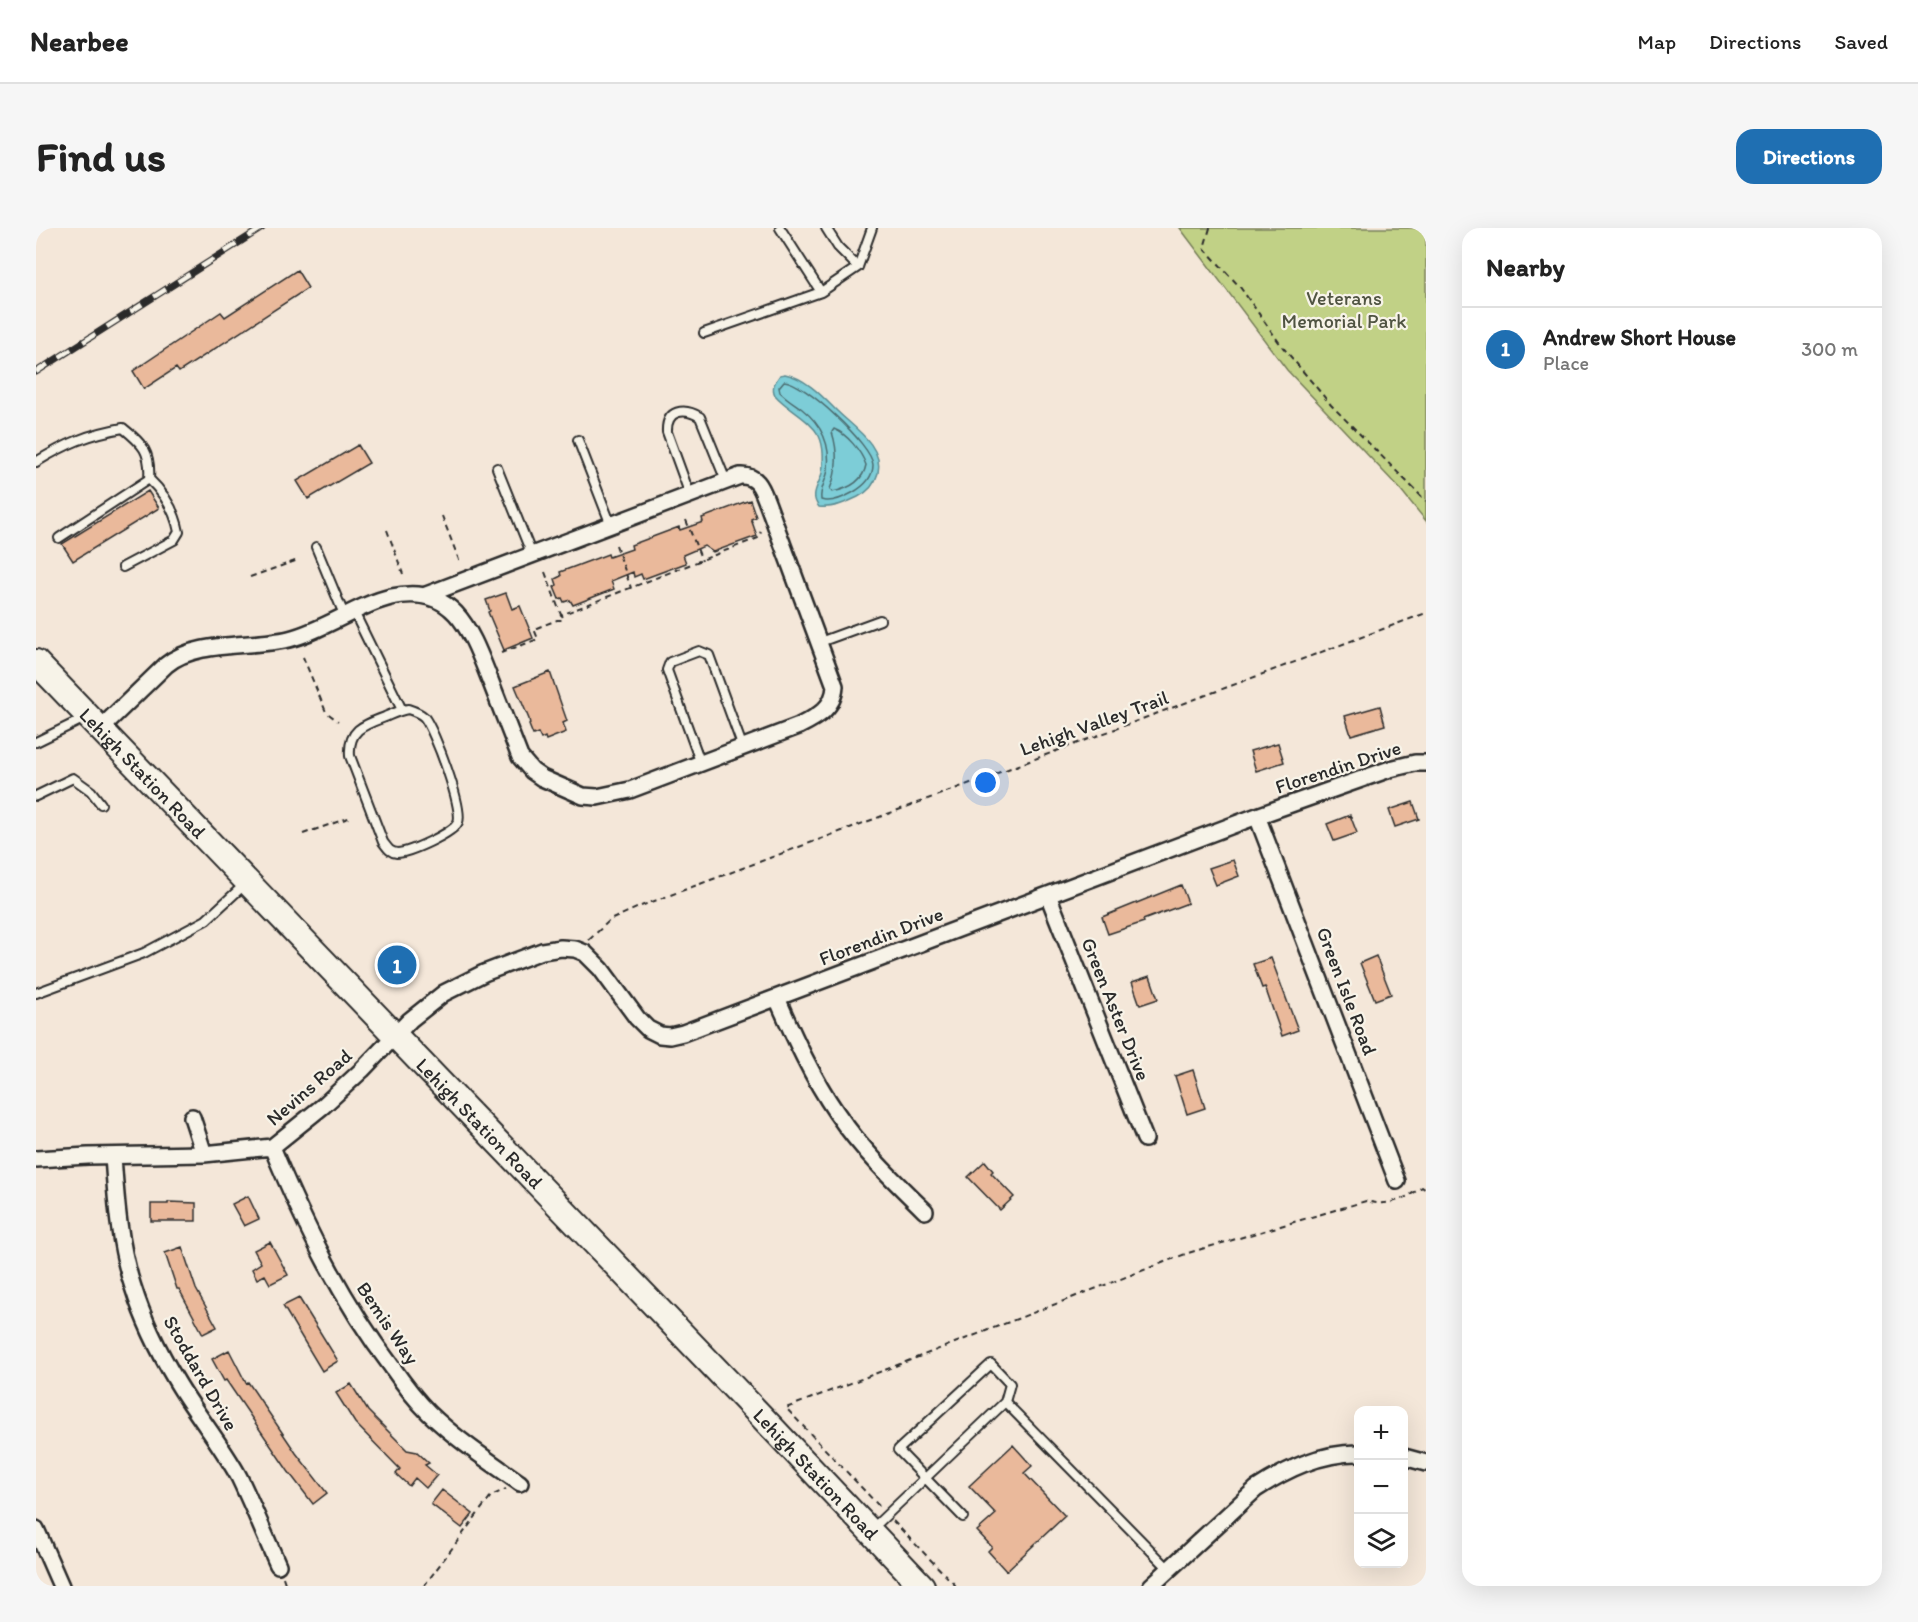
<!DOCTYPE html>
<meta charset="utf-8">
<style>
:root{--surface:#fff;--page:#f6f6f6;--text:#222;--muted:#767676;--line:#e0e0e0;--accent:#1f6fb2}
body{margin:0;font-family:Itim,sans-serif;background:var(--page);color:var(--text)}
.controls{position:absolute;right:18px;bottom:18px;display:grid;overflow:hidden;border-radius:12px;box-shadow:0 6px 24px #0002}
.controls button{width:54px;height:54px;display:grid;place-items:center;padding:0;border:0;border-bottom:2px solid var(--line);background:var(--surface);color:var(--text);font:30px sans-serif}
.you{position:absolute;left:950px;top:555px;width:21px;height:21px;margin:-15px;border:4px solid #fff;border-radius:50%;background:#1a73e8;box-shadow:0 0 0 9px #1a73e833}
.badge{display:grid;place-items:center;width:39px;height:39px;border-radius:50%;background:var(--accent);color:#fff;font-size:20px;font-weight:700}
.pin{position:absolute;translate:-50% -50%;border:3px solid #fff;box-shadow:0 2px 6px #0006}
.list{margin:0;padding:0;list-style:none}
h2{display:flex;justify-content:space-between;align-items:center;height:78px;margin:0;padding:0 24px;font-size:26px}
h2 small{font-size:20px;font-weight:400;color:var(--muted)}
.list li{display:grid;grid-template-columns:39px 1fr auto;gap:18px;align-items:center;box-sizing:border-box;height:84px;padding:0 24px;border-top:2px solid var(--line)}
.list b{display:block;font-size:22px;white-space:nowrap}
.list p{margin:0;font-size:20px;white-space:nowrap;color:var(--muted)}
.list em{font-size:20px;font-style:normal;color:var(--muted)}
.icon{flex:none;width:33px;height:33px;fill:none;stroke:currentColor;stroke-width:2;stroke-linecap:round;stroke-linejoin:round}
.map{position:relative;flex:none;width:1390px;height:1358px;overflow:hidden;border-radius:18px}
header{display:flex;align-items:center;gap:36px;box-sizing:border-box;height:84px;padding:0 30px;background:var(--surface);border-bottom:2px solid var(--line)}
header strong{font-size:28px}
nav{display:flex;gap:33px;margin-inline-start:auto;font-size:21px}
.intro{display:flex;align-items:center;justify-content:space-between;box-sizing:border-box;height:144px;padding:0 36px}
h1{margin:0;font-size:42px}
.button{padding:15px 27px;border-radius:18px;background:var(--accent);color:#fff;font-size:21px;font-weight:700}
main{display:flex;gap:36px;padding:0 36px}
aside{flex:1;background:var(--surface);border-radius:18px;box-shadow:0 6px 24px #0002}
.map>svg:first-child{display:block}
</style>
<header>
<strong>Nearbee</strong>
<nav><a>Map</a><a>Directions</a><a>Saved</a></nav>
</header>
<div class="intro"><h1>Find us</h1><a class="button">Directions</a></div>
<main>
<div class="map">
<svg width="1390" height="1358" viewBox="0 0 1390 1358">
<rect width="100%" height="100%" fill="#f4e7d9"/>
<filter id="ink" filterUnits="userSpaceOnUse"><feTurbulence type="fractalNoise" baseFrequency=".0167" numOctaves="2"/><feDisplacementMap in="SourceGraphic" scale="12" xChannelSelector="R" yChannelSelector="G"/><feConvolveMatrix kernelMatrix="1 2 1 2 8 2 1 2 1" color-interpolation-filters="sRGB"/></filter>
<g filter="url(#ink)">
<path fill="#c1d186" stroke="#767e58" stroke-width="1.5" d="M1144 0H1390V293L1365 262 1251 142Z"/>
<path fill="#7dcdd7" stroke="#5c8c92" stroke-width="1.5" d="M749 146C770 150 787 169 801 183 817 199 848 218 842 245 839 256 832 264 822 269 810 275 796 281 783 279 773 267 783 257 786 245 788 234 788 218 783 208 773 190 752 182 739 167 735 159 739 154 744 147Z"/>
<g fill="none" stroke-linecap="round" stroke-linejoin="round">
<path stroke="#4c6c70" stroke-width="1.5" d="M748 153C767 153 837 218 837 237 837 251 827 259 816 265 807 270 794 275 785 272 783 261 791 252 792 241 795 216 786 197 766 181 758 175 751 171 744 164L743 159Z
M798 201C811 206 825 223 830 237 827 254 812 261 796 264L794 261C802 242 802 223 796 204Z"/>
</g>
<path fill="#eab99b" stroke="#2b2b2b" stroke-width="1.5" d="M261 42 272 60 143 144 140 140 108 161 97 143 185 84 189 89Z
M322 217 333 235 272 271 261 253Z
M112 263 123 280 37 333 26 316Z
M714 272 720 289 715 291 721 308 677 324 668 318 647 327 650 335 607 351 605 346 598 349 597 344 575 353 578 361 537 377 534 372 528 374 526 370 523 371 518 359 521 357 519 351 525 348 524 344 572 326 573 329 596 321 595 317 643 299 644 302 667 294 666 290Z
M470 365 476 381 484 378 497 410 468 422 452 384 454 383 450 372Z
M514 444 531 493 527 495 530 504 510 512 509 509 505 511 502 505 497 507 493 497 494 496 493 491 479 458Z
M1344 478 1349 497 1315 507 1309 488Z
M1242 515 1248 534 1220 543 1214 523Z
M1377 574 1383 591 1359 599 1353 582Z
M1314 587 1321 605 1298 613 1291 596Z
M1197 632 1203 648 1180 657 1173 640Z
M1145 657 1152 675 1107 692 1108 694 1072 706 1066 689Z
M363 722 373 733 356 749 355 748 352 750 343 742Z
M1340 728 1355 766 1339 772 1324 735Z
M1235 730 1262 802 1246 808 1229 759 1226 760 1217 736Z
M1114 748 1122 771 1104 777 1096 754Z
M1157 842 1169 880 1151 886 1139 848Z
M949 933 957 943 955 945 978 969 964 982 932 949Z
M212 968 223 991 208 998 196 976Z
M132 974 160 975V993H115V976H132Z
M234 1014 252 1047 234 1056 229 1047 221 1051 216 1041 225 1035 218 1022Z
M146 1019 160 1061 181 1099 167 1106 143 1061H141L129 1025Z
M263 1070 302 1133 286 1143 247 1078Z
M193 1122 210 1155 212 1154 260 1225 291 1265 277 1276 252 1243 190 1152 188 1153 176 1131Z
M315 1156 332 1183 371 1222 381 1224 393 1235 389 1237 401 1247 390 1260 379 1250 373 1258 360 1246 364 1241 319 1195 300 1165Z
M977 1217 996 1238 988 1245 1029 1288 970 1343 952 1323 956 1319 941 1303 960 1286 933 1258Z
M406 1262 437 1286 426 1300 395 1276Z"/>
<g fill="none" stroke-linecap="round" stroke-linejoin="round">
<defs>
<path id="service" d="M744 0 785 64 822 39 836 0
M790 0 802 19 822 39
M668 105 785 64
M542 212 575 297
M0 234C30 216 52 206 87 200 107 216 115 224 113 251L23 310
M461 240 496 327
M654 267 631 204C630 182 648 179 664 189L690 253
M280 319 309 389
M87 339 138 312 143 304C139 283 129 266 113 251
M318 384 366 482
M784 414 844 392
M372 481C378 483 384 485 388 489 398 501 428 581 422 594 418 605 372 625 361 625 353 624 351 619 347 614L314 528C312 502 327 497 349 489 356 486 364 482 372 481Z
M0 514 49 490
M665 536 631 442 634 434 663 423 673 427 707 520
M0 568 37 550 55 563 65 576
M0 765 108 725 170 692 208 657
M927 1289 862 1222 955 1136 974 1156 969 1174
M837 1300 969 1174 1133 1341"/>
<path id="minor" d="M64 501 130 437C160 412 215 420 253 411 289 402 321 377 355 369 419 355 435 404 454 452 464 478 474 503 484 529L496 543 506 550 547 568 561 569 594 562 763 498C781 489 798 480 799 458L732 277C726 262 723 247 704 248L390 367
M1221 588 1361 953
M1012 667 1109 911
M741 770C758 809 776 849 800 884 825 921 857 952 889 983
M156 889 168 926
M236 919C268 996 305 1072 356 1139 367 1155 379 1171 393 1185 421 1212 453 1233 484 1255
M77 928C80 972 83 1017 97 1059 107 1091 123 1124 141 1154 160 1186 185 1216 203 1249 217 1278 229 1308 242 1337
M0 931 52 928 168 926 236 919 287 878 326 842 374 792 408 765 448 745 506 723 525 720 539 721 549 725 565 741 601 790 612 801 624 807 634 808 647 805 1221 588 1354 541 1379 535H1390
M1368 1229 1390 1235
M0 1301 25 1358
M1115 1358 1220 1261C1251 1241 1284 1225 1322 1225"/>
<g id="primary">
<path id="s1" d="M0 434 726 1189 886 1358"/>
</g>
</defs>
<use href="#service" stroke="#2b2b2b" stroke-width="12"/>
<use href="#minor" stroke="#2b2b2b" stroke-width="20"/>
<use href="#primary" stroke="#2b2b2b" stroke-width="28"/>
<path stroke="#2b2b2b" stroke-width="2" stroke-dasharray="6 4.5" stroke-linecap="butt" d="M1174 0 1168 20 1204 59 1245 117 1295 177 1390 273
M406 288 423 332
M650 292 666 333
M351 302 367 346
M580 317 595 360
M509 344 525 387 722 310 725 303
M214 349 262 332
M465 425 502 411 498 401 521 392H527L526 386
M267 429 290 484 302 493
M267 606 315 589
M553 712 574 692 605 678 1390 385
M843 1278 750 1180 1152 1025 1330 973C1352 979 1368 972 1386 959L1390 962
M857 1293 920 1358
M247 1349 250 1358
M388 1358 455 1268 470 1261"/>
<use href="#service" stroke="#f7f3e8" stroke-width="8"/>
<use href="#minor" stroke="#f7f3e8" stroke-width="15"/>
<use href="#primary" stroke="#f7f3e8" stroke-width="24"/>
<defs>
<path id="rail" d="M0 144 226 0"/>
</defs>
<use href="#rail" stroke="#2b2b2b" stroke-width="7"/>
<use href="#rail" stroke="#f7f3e8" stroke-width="4.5" stroke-dasharray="14" stroke-linecap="butt"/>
</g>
</g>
<g text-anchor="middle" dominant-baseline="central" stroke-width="4.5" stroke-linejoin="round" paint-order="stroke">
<g font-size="20" fill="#505442" stroke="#f7f3e8">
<text x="1308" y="70">Veterans<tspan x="1308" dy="23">Memorial Park</tspan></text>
</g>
<g font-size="20" fill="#2b2b2b" stroke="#f7f3e8">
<text transform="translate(1058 495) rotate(-20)">Lehigh Valley Trail</text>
<text transform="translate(1302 539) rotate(-18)">Florendin Drive</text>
<text stroke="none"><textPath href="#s1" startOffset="154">Lehigh Station Road</textPath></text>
<text transform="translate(845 708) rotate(-21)">Florendin Drive</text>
<text transform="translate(1311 763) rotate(69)">Green Isle Road</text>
<text transform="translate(1080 781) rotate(68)">Green Aster Drive</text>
<text transform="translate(273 859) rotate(-41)">Nevins Road</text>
<text stroke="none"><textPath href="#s1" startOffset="640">Lehigh Station Road</textPath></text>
<text transform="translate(352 1095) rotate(56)">Bemis Way</text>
<text transform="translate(165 1145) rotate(60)">Stoddard Drive</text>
<text stroke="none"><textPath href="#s1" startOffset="1126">Lehigh Station Road</textPath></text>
</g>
</g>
</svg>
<div class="controls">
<button>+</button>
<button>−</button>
<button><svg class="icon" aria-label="layers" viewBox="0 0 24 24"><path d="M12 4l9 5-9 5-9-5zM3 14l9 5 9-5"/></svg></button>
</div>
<div class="you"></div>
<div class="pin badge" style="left:361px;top:737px">1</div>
</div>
<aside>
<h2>Nearby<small></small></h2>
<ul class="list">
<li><span class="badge">1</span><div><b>Andrew Short House</b><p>Place</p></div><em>300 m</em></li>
</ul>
</aside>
</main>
